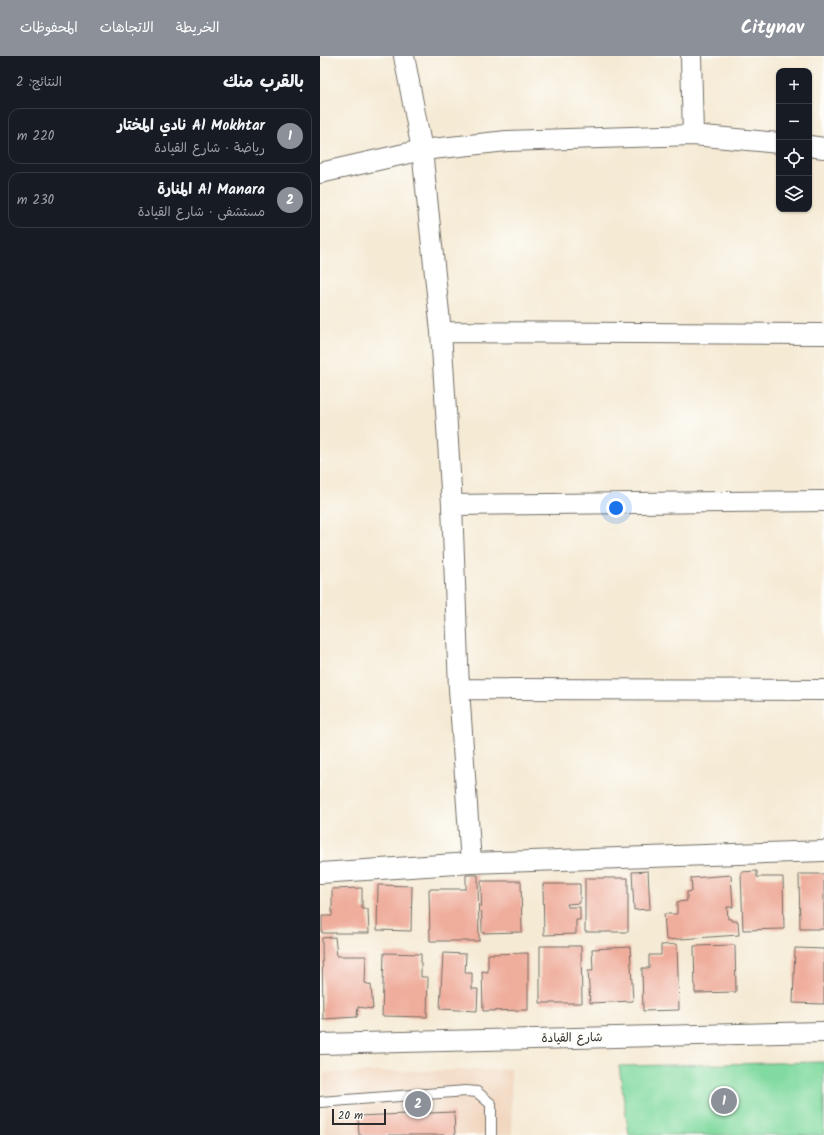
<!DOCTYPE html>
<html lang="ar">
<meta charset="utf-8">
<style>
:root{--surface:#171b24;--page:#242831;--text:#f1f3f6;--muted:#9ea1a6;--line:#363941;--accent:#8c9099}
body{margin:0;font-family:Kalam,"Playpen Sans Arabic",sans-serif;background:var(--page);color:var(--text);direction:rtl}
.controls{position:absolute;right:12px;top:12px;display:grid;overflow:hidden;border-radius:8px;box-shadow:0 1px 3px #0004}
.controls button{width:36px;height:36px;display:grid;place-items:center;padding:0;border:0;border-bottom:1px solid var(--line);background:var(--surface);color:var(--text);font:20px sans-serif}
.scale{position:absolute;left:12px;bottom:10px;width:54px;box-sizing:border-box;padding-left:4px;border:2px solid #2b2b2b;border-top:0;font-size:11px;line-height:14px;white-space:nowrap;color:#2b2b2b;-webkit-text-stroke:3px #fdfcf7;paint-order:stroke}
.you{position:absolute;left:296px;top:452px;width:14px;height:14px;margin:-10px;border:3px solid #fff;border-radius:50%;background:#1a73e8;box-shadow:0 0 0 6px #1a73e833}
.badge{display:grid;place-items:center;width:26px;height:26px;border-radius:50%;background:var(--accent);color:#fff;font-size:13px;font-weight:700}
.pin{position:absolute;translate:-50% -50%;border:2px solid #fff;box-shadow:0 1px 4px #0006}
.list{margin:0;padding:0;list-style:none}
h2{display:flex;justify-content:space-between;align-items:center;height:52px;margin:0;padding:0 16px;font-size:17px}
h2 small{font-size:13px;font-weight:400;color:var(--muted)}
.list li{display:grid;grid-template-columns:26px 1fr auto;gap:12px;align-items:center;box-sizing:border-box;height:56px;margin:0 8px 8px;padding:0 8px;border:1px solid var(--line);border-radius:12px}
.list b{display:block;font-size:15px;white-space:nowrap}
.list p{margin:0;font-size:13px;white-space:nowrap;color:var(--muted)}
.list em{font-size:13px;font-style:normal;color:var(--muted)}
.icon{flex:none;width:22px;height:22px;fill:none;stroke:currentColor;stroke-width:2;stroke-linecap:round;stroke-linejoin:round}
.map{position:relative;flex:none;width:504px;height:1079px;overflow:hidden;direction:ltr}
header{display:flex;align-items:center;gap:24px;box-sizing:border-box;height:56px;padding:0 20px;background:var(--accent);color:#fff}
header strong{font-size:19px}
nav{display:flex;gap:22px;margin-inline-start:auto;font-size:14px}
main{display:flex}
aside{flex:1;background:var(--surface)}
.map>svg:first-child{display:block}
</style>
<header>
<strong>Citynav</strong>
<nav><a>الخريطة</a><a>الاتجاهات</a><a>المحفوظات</a></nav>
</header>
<main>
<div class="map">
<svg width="504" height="1079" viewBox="0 0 504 1079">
<rect width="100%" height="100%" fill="#fdfcf7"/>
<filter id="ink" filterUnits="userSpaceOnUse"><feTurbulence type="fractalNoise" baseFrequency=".025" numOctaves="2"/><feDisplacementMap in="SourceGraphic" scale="8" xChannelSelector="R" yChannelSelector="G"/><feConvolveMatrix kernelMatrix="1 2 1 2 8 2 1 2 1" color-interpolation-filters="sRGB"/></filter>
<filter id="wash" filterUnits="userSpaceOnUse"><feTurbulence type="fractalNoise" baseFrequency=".012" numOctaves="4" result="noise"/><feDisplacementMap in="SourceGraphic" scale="16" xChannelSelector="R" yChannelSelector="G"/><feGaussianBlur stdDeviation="0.9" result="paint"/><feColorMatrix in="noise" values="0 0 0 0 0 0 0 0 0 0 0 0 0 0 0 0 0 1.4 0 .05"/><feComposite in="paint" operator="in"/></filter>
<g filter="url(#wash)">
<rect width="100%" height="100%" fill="#f5ead4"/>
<path fill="#f1d5bd" d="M191 1013 192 1079H5L4 1017Z"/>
<path fill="#81daa0" stroke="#568266" d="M504 1006V1079H309L299 1010Z"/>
<g id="blocks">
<path fill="#efad9c" d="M328 815 330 853 314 854 312 816Z
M437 815V821H463L464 873 423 874 421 816Z
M479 818H504V873H480Z
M146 819H158L159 885H110L109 833H146Z
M411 819 413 851H407L408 863H411L412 865H418L419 879 346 884 344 858H357V846L367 845V836L372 835 371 822Z
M265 822H308V876H265Z
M161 825H201L202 876 162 877Z
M223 828H260V847L247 848 248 851H260V864H256V878L224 879Z
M58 829 92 830 91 875 57 874Z
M42 832V853H48L49 877H2V860H12V833Z
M15 881 17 900H46L45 927 51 929 53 953 38 951 37 961 3 963 2 882Z
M357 888 359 954 323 955 322 912H329V899H341V889Z
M415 889 416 936 375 937 374 890Z
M220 890H261L262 947H220Z
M310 891 313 945 270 947 268 915H273L272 893Z
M475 892 504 893V948L473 947Z
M64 897 101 898V921H108L107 961 62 960Z
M123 897 146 898 145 917H152V933H158L157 955 120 953Z
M208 897V954L163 955 162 915 168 916V898Z
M134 1056 135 1079H39L38 1060Z"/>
</g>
</g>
<g filter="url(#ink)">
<use href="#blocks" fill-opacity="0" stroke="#726e66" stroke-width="1"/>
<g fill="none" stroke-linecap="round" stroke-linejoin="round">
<defs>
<path id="lane" d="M0 1046 146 1035 157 1036 171 1048V1079"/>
<path id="street" d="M84 0 102 94 121 276 132 449 139 633 151 807
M371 0 373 79
M489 90 504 92
M0 117 102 94 187 85 373 79 459 87
M121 276 504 278
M132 449 504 445
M139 633 504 634
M0 817 151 807 504 795
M0 988 504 976"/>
</defs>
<use href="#lane" stroke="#726e66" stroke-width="12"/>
<use href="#street" stroke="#726e66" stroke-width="22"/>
<use href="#lane" stroke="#fff" stroke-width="10"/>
<use href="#street" stroke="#fff" stroke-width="20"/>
</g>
</g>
<g text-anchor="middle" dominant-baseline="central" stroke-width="4" stroke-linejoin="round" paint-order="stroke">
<g font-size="12" fill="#2b2b2b" stroke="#fdfcf7">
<text transform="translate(252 982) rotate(-1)">شارع القيادة</text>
</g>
</g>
</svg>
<div class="controls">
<button>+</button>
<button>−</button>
<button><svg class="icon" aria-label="locate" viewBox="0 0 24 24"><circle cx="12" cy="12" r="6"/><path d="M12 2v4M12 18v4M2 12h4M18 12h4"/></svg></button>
<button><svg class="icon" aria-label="layers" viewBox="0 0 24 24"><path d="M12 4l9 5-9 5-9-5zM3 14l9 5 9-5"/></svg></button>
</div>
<div class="scale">20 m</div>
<div class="you"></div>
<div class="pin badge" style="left:404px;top:1045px">1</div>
<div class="pin badge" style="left:98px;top:1048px">2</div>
</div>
<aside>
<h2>بالقرب منك<small>النتائج: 2</small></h2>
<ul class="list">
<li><span class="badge">1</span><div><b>Al Mokhtar نادي المختار</b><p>رياضة · شارع القيادة</p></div><em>220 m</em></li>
<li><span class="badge">2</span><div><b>Al Manara المنارة</b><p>مستشفى · شارع القيادة</p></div><em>230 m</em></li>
</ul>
</aside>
</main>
